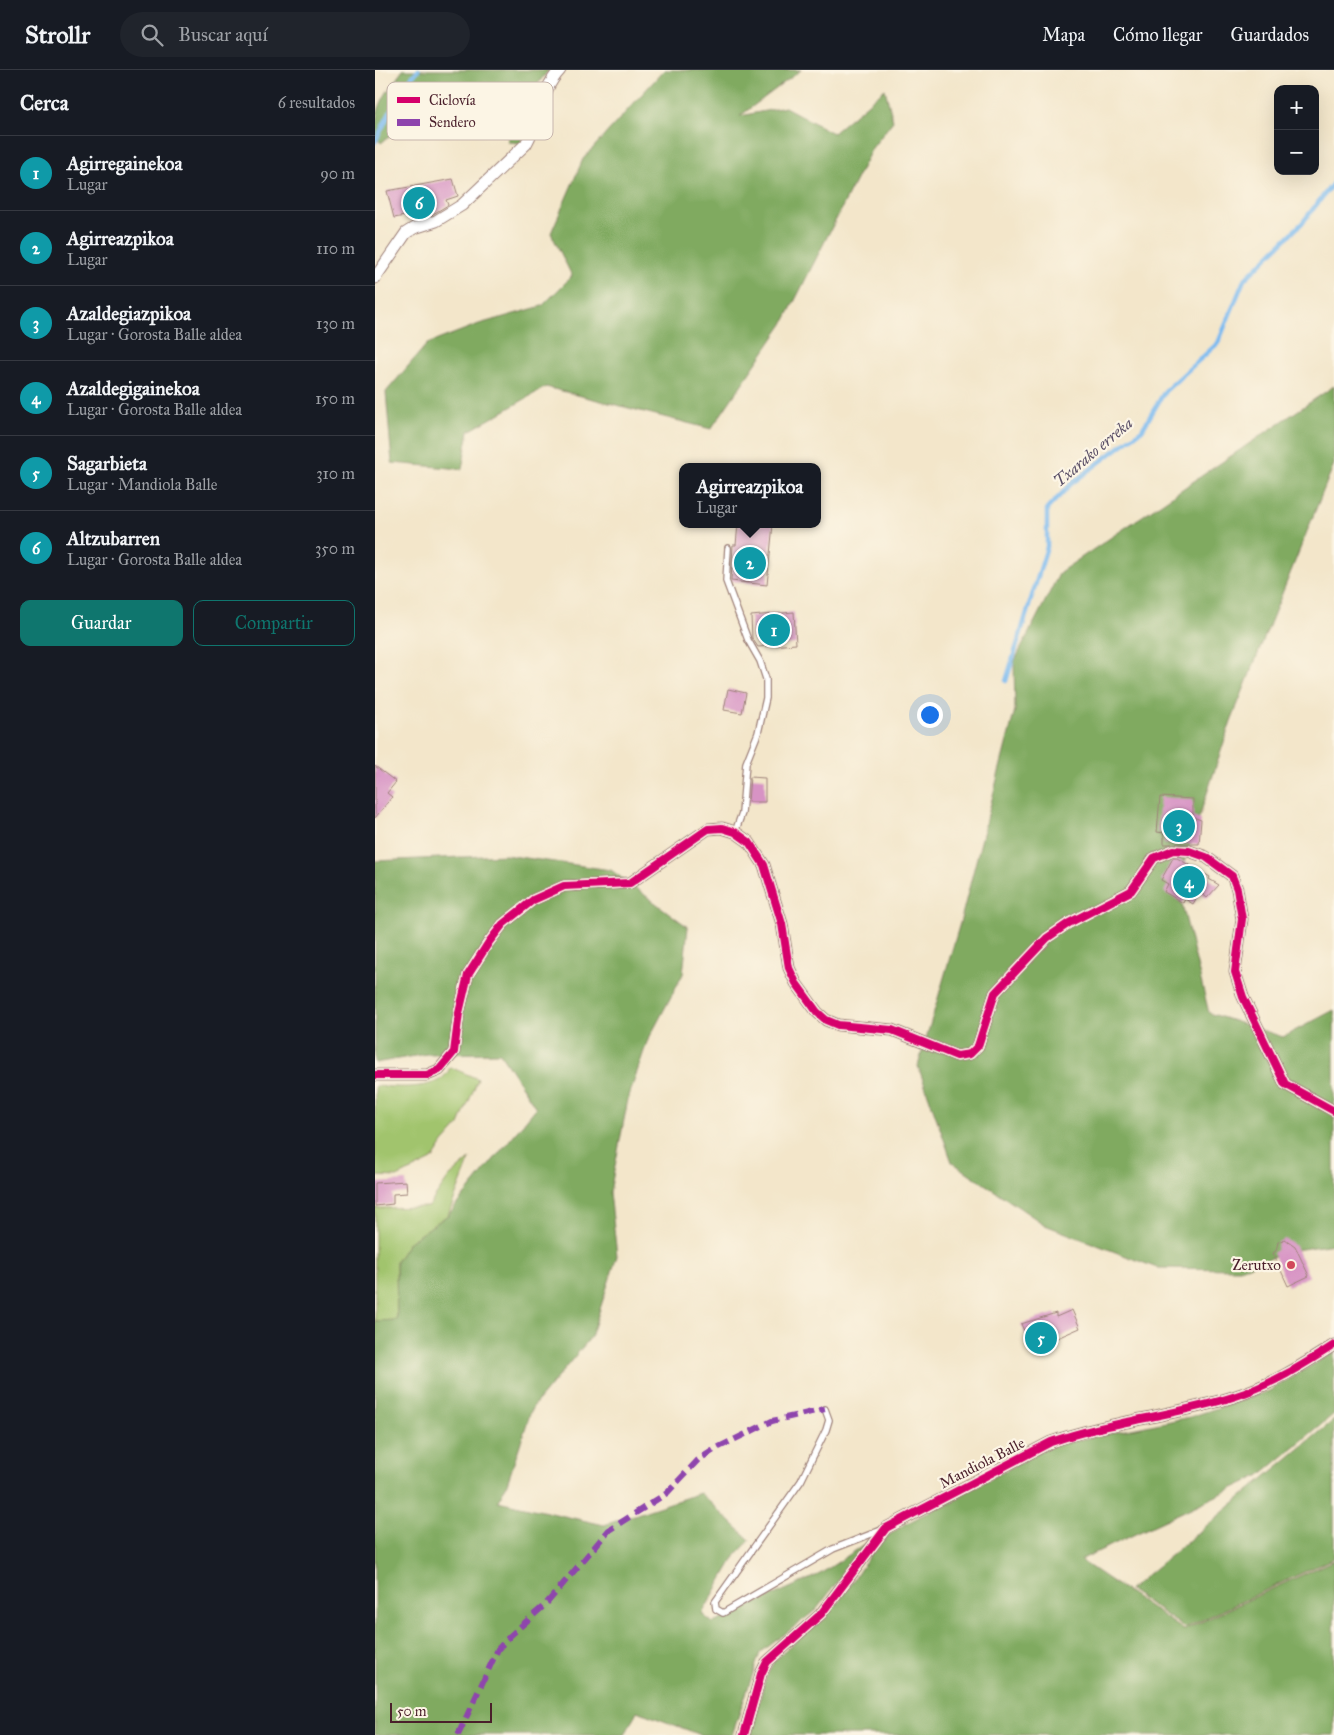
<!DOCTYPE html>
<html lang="es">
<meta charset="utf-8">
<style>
:root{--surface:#171b24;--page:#20242c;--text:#f1f3f6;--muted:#9ea1a6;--line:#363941;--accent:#0f766e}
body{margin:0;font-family:"IM FELL Great Primer",serif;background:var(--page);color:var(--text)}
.controls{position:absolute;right:15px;top:15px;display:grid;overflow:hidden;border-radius:10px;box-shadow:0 5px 20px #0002}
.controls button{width:45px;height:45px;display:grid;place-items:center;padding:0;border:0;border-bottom:1px solid var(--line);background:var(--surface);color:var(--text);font:25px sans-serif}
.scale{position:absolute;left:15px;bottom:12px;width:102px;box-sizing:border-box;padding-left:5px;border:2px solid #4a1f2b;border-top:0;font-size:14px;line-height:18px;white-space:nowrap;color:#4a1f2b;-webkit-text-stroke:4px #fcf5e5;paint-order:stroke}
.you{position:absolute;left:554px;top:644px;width:18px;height:18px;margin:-12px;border:4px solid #fff;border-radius:50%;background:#1a73e8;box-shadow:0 0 0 8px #1a73e833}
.badge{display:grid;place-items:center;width:32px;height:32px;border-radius:50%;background:var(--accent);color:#fff;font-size:16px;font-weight:700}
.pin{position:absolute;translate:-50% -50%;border:2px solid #fff;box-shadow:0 1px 5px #0006}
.popup{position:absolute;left:304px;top:393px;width:142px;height:65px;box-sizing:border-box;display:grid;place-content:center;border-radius:10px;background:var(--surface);filter:drop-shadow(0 1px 4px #0005);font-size:16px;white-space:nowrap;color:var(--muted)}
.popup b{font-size:19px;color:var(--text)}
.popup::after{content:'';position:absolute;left:50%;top:100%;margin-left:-10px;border:10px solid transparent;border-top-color:var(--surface)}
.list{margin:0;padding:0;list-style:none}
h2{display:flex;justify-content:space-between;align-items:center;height:65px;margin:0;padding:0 20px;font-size:21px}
h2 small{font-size:16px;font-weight:400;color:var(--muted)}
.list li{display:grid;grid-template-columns:32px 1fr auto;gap:15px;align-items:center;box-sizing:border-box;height:75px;padding:0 20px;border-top:1px solid var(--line)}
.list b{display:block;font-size:19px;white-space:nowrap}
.list p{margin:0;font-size:16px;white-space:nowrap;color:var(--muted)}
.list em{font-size:16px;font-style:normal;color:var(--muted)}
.actions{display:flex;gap:10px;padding:15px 20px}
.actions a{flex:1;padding:11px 0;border:1px solid var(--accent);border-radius:10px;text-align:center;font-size:18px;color:var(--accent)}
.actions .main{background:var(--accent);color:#fff}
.icon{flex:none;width:28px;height:28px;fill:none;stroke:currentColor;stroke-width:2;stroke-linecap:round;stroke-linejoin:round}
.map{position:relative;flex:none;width:959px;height:1665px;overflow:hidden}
header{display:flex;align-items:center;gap:30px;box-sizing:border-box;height:70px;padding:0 25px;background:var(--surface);border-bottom:1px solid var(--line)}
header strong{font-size:24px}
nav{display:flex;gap:28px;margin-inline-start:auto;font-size:18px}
.search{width:350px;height:45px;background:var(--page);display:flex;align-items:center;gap:12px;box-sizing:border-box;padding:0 18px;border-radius:28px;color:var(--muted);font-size:19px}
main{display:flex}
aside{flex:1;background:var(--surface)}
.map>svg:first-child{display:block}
</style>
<header>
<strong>Strollr</strong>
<div class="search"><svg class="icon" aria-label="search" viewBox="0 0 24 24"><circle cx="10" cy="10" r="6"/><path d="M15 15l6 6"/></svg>Buscar aquí</div>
<nav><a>Mapa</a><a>Cómo llegar</a><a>Guardados</a></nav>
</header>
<main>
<aside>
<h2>Cerca<small>6 resultados</small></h2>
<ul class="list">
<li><span class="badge" style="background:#0f9aa8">1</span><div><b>Agirregainekoa</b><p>Lugar</p></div><em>90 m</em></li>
<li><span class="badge" style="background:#0f9aa8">2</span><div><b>Agirreazpikoa</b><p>Lugar</p></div><em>110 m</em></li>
<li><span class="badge" style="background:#0f9aa8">3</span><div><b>Azaldegiazpikoa</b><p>Lugar · Gorosta Balle aldea</p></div><em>130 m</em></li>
<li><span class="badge" style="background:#0f9aa8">4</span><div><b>Azaldegigainekoa</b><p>Lugar · Gorosta Balle aldea</p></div><em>150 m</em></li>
<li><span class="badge" style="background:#0f9aa8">5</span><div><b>Sagarbieta</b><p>Lugar · Mandiola Balle</p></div><em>310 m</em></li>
<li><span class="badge" style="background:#0f9aa8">6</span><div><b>Altzubarren</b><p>Lugar · Gorosta Balle aldea</p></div><em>350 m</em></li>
</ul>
<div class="actions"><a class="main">Guardar</a><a>Compartir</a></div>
</aside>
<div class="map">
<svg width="959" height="1665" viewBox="0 0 959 1665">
<rect width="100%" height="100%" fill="#fcf5e5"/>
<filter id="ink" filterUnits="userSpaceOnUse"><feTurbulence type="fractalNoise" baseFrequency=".02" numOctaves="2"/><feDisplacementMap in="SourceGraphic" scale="10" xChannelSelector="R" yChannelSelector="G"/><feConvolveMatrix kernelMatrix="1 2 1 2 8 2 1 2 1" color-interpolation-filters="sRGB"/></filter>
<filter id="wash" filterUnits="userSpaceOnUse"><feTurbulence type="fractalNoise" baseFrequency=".0096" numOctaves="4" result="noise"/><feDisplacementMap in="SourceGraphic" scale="20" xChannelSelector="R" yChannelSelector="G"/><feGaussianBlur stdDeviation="1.12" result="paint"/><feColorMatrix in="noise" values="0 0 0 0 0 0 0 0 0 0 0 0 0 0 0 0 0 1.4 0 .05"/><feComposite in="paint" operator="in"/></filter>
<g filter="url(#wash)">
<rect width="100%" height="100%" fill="#f3e6ca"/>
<path fill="#a1c46d" stroke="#76724c" d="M75 997 103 1009 84 1055 68 1073 57 1090 22 1107 0 1106V1016C21 1017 68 1022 75 997Z
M95 1089 73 1145 34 1172 21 1192 22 1250 0 1251V1138L53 1137 74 1107Z"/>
<path fill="#80aa60" stroke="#656446" d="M28 0H175C149 23 159 46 145 73L133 72C132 54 130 43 112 35 107 33 100 28 94 28 65 25 29 56 6 73L0 67C0 35 10 24 28 0Z
M289 0H426L365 46 410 37 458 63 510 19 518 51 497 78 408 254 336 359 171 317 94 361 87 399 17 393 11 322 52 274 104 254 167 236 197 206 176 163 208 89Z
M959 316V394L856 651 802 814 834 943 908 967 959 940V1174L920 1180 865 1199 782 1198 670 1155 577 1092 543 996 585 853 640 640 639 592 685 502Z
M130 785 236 800 313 857 308 904 272 972 253 1029 235 1122 242 1186 216 1267 157 1338 132 1414 123 1431 229 1455 325 1423 375 1470 361 1485 327 1544 338 1553 445 1504 492 1473 441 1540 385 1583 357 1665H326L262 1641 250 1665H0V1251L22 1250 21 1192 34 1172 73 1145 161 1038 125 983 52 984 0 993V791Z
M959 1282V1344L884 1406 705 1490 809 1560 959 1490V1665H375L390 1610 399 1591 462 1534 504 1472 527 1456 678 1375 815 1347 894 1321Z
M959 1350V1488L810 1558 754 1520Z"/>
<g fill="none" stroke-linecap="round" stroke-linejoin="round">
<path stroke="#7dbbf0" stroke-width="4.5" d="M0 72 27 19 43 0
M631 611 672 477V439L696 414 767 360 790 321 843 273 869 210 928 152 959 112"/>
</g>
<g id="blocks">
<path fill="#d793c4" d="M78 109 83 126 71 130 73 135 58 144 37 151 35 145 19 148 12 121Z
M363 454H398L392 515 356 511 358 475H361Z
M419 542 421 574 383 577 377 568 376 546Z
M353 619 371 623 367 643 349 640Z
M0 696 21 712 12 723 17 727 0 748Z
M375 707 390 708V732H373Z
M785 727 818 729V747L826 750 824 774H789V763L782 762Z
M798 788H802L835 807 834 809 844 815 832 828 825 822 818 834 810 829 808 833 789 822 793 814 786 810Z
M31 1111 32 1123 18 1124V1134L0 1136V1113Z
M910 1169 920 1176 934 1206 913 1216 898 1183 901 1181 903 1172Z
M697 1240 705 1258 657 1279 646 1254 681 1243V1247Z"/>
</g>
</g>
<g filter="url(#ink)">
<use href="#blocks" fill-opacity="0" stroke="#9e827a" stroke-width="1"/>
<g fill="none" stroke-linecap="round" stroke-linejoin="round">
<defs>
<path id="lane" d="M353 478 351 511 373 570 385 591 391 609V628L383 663 371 693 367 743 360 762
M450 1339 454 1350 451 1360 426 1411 340 1532 341 1539 348 1543 458 1479 509 1459"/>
<path id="street" d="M0 208 31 163 39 158 61 151 87 135 151 74C165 50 165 21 185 0
M0 1005H52L64 1000 79 982 84 943 93 905 114 872 128 854 158 830 189 816 255 813 333 759 347 758 360 762 374 772 389 795 407 854 414 898 421 913 442 942 451 950 463 955 517 960 582 986 595 984 603 976 620 923 672 868 694 853 756 821 779 788 798 780 814 781 831 787 857 806 862 819 867 849 860 902 868 927 910 1014 959 1041
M369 1665 386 1604 392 1592 446 1544 511 1458 676 1372C735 1351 800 1346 861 1326 896 1315 928 1295 959 1275"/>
</defs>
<use href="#lane" stroke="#9e827a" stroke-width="8"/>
<use href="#street" stroke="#9e827a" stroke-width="13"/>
<use href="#lane" stroke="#fff" stroke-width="5.5"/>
<use href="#street" stroke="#fff" stroke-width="11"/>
<path stroke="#8e44ad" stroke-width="6" stroke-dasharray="12 6" stroke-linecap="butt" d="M83 1665 123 1579 136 1565 171 1534 234 1460 292 1423 323 1390 342 1378 397 1351 450 1339"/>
<defs>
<path id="cycleway" d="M0 1005H52L64 1000 79 982 84 943 93 905 114 872 128 854 158 830 189 816 255 813 333 759 347 758 360 762 374 772 389 795 407 854 414 898 421 913 442 942 451 950 463 955 517 960 582 986 595 984 603 976 620 923 672 868 694 853 756 821 779 788 798 780 814 781 831 787 857 806 862 819 867 849 860 902 868 927 910 1014 959 1041
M369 1665 386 1604 392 1592 446 1544 511 1458 676 1372C735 1351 800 1346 861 1326 896 1315 928 1295 959 1275"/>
</defs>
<use href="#cycleway" stroke="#fcf5e5" stroke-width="11"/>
<use href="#cycleway" stroke="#d6006c" stroke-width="8"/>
</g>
</g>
<circle fill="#d1495b" stroke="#fcf5e5" stroke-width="2" cx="916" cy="1195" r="5"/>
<g text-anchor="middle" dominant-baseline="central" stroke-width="4.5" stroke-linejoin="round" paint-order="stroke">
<g font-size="15" fill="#4a1f2b" stroke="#fcf5e5" text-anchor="end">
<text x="906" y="1195">Zerutxo</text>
</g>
<g font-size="15" fill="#4a1f2b" stroke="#fcf5e5">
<text transform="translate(607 1393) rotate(-27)">Mandiola Balle</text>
</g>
<g font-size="16" font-style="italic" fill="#594e66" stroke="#fcf5e5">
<text transform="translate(718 382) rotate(-40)">Txarako erreka</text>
</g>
</g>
<rect x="12" y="12" width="166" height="58" rx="8" fill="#fcf5e5" stroke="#c7b5ad" stroke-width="1"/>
<rect x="22" y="27" width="23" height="6" fill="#d6006c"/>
<rect x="22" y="49" width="23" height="7" fill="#8e44ad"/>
<g font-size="14" fill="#4a1f2b">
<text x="54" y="35">Ciclovía</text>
<text x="54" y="57">Sendero</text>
</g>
</svg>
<div class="controls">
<button>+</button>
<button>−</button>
</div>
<div class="scale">50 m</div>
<div class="you"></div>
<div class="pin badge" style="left:399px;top:560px;background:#0f9aa8">1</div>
<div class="pin badge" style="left:375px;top:493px;background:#0f9aa8">2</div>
<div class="popup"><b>Agirreazpikoa</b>Lugar</div>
<div class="pin badge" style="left:804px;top:756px;background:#0f9aa8">3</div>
<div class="pin badge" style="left:814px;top:812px;background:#0f9aa8">4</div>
<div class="pin badge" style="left:666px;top:1268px;background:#0f9aa8">5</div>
<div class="pin badge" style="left:44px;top:133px;background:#0f9aa8">6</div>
</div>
</main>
